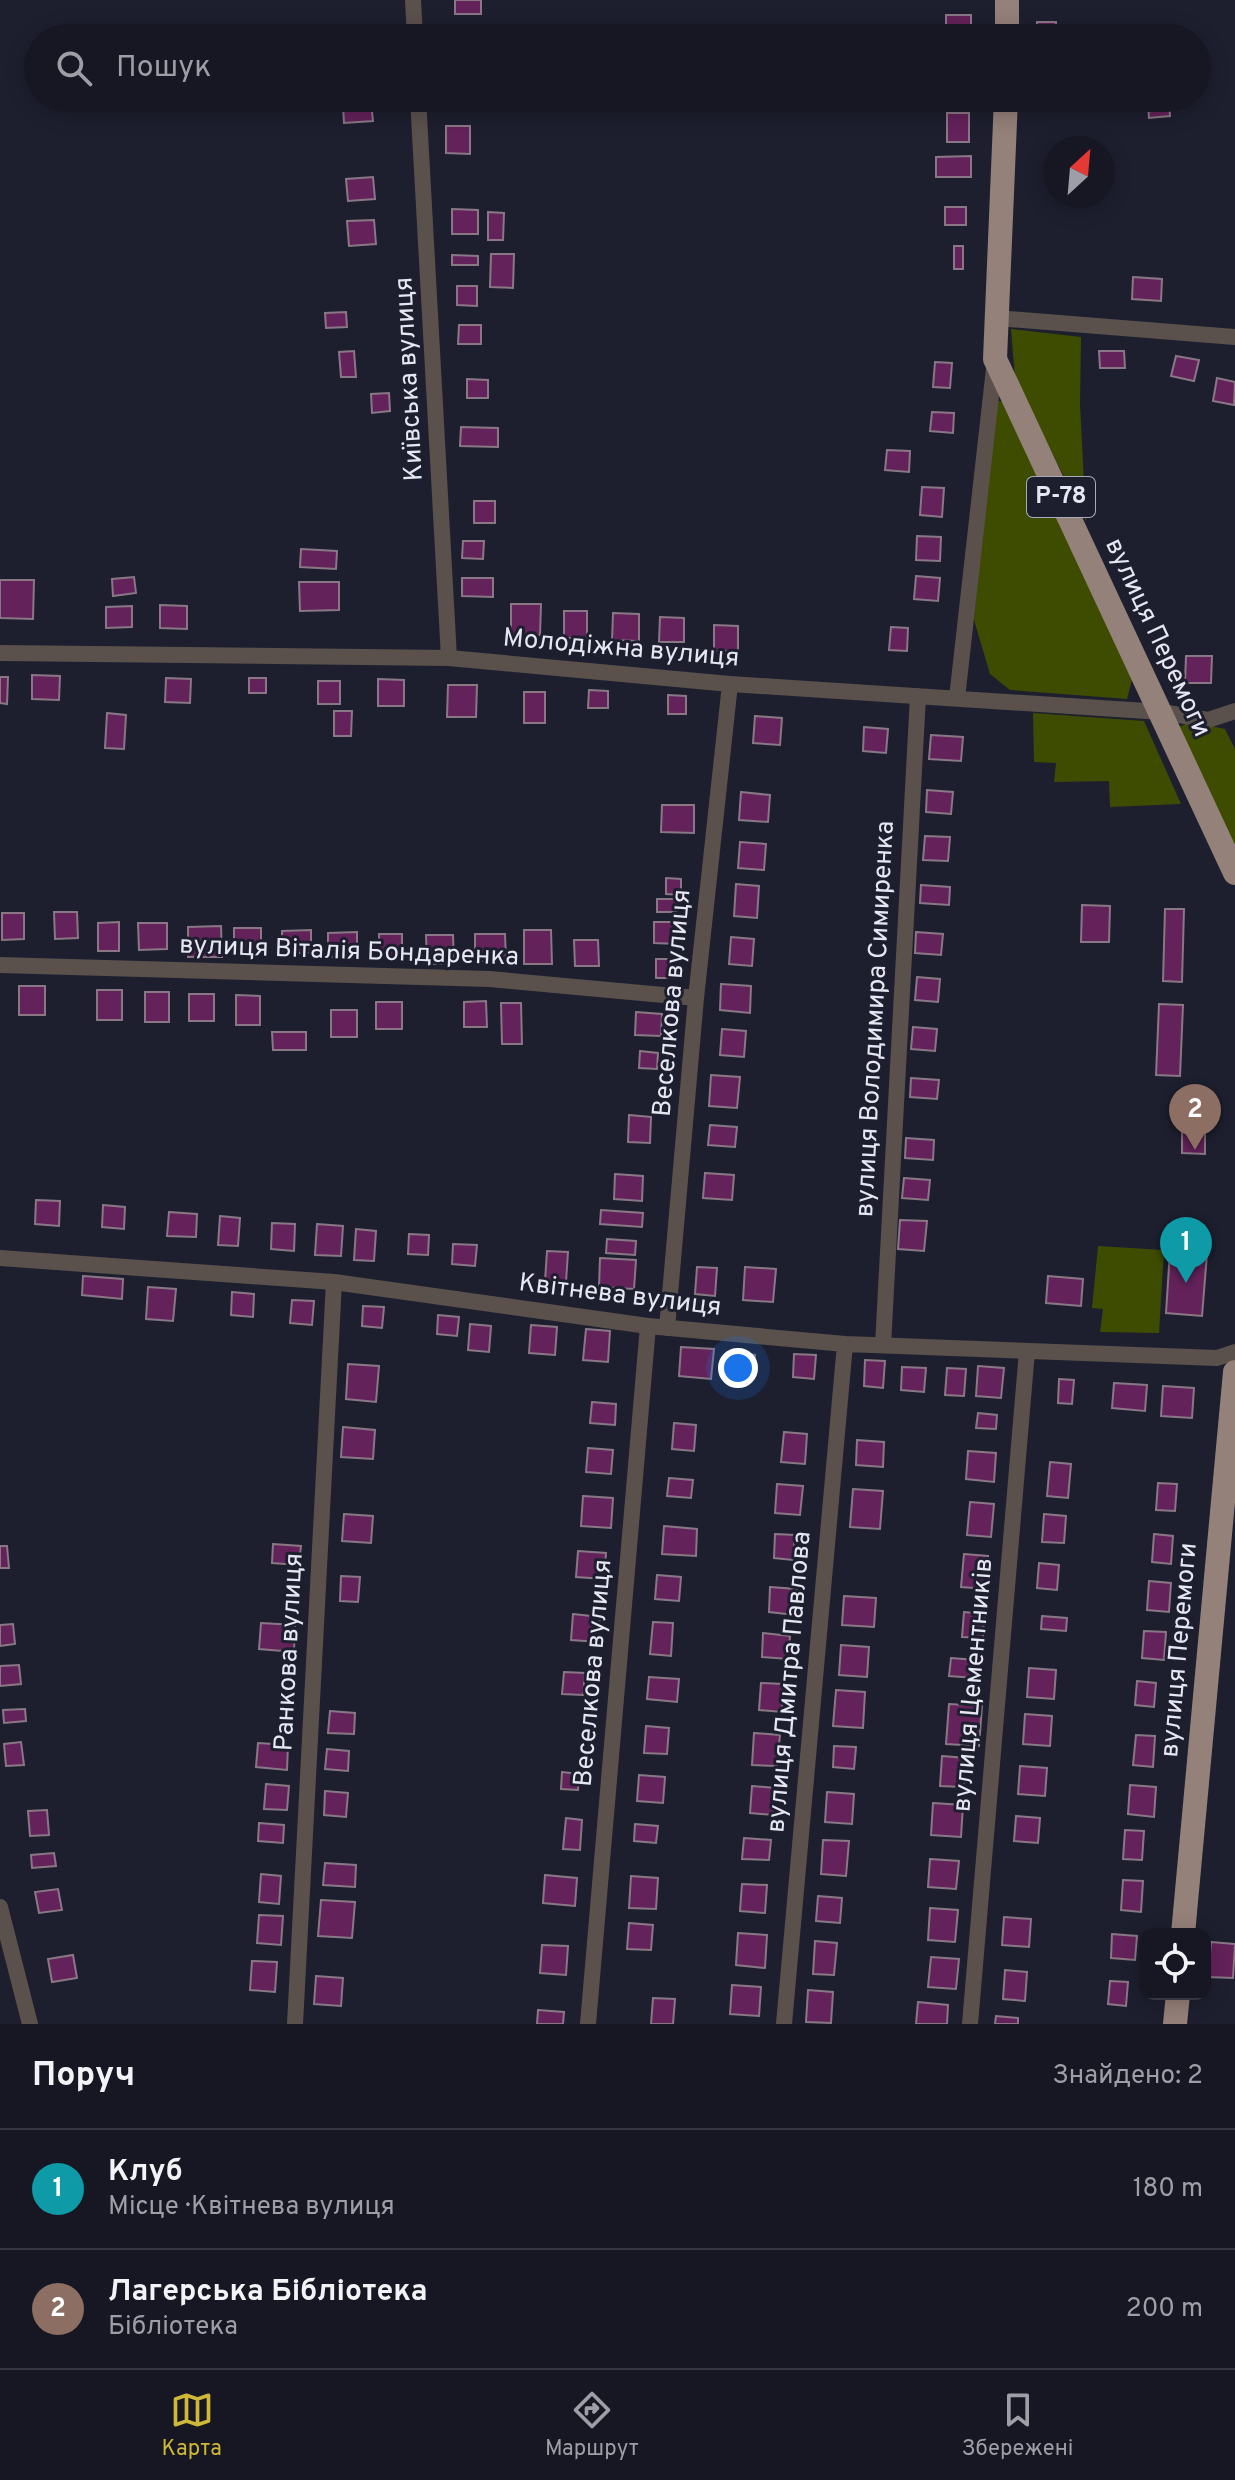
<!DOCTYPE html>
<html lang="uk">
<meta charset="utf-8">
<style>
:root{--surface:#161723;--page:#1f202b;--text:#f1f3f6;--muted:#9e9fa6;--line:#353641;--accent:#cfb837}
body{margin:0;font-family:Overpass,sans-serif;background:var(--page);color:var(--text)}
.controls{position:absolute;right:24px;bottom:24px;display:grid;overflow:hidden;border-radius:16px;box-shadow:0 4px 20px #0003}
.controls button{width:72px;height:72px;display:grid;place-items:center;padding:0;border:0;border-bottom:2px solid var(--line);background:var(--surface);color:var(--text);font:40px sans-serif}
.compass{position:absolute;left:1043px;top:136px;width:72px;height:72px;border-radius:50%;background:var(--surface);box-shadow:0 4px 20px #0003;rotate:26deg}
.you{position:absolute;left:738px;top:1368px;width:28px;height:28px;margin:-20px;border:6px solid #fff;border-radius:50%;background:#1a73e8;box-shadow:0 0 0 12px #1a73e833}
.badge{display:grid;place-items:center;width:52px;height:52px;border-radius:50%;background:var(--accent);color:#fff;font-size:26px;font-weight:700}
.pin{position:absolute;translate:-50% -66px;filter:drop-shadow(0 2px 4px #0008)}
.pin::after{content:'';position:absolute;top:42px;width:28px;height:24px;background:inherit;clip-path:polygon(0 0,100% 0,50% 100%)}
.list{margin:0;padding:0;list-style:none}
h2{display:flex;justify-content:space-between;align-items:center;height:104px;margin:0;padding:0 32px;font-size:34px}
h2 small{font-size:26px;font-weight:400;color:var(--muted)}
.list li{display:grid;grid-template-columns:52px 1fr auto;gap:24px;align-items:center;box-sizing:border-box;height:120px;padding:0 32px;border-top:2px solid var(--line)}
.list b{display:block;font-size:30px;white-space:nowrap}
.list p{margin:0;font-size:26px;white-space:nowrap;color:var(--muted)}
.list em{font-size:26px;font-style:normal;color:var(--muted)}
.icon{flex:none;width:44px;height:44px;fill:none;stroke:currentColor;stroke-width:2;stroke-linecap:round;stroke-linejoin:round}
.map{position:relative;flex:none;width:1235px;height:2024px;overflow:hidden}
.search{position:absolute;background:var(--surface);box-shadow:0 4px 20px #0003;left:24px;right:24px;top:24px;height:88px;display:flex;align-items:center;gap:20px;box-sizing:border-box;padding:0 28px;border-radius:44px;color:var(--muted);font-size:30px}
.sheet{height:344px;background:var(--surface)}
nav{display:flex;justify-content:space-around;align-items:center;box-sizing:border-box;height:112px;border-top:2px solid var(--line);background:var(--surface);font-size:22px;color:var(--muted)}
nav a{display:grid;justify-items:center;gap:4px}
nav .on{color:var(--accent)}
.map>svg:first-child{display:block}
</style>
<div class="map">
<svg width="1235" height="2024" viewBox="0 0 1235 2024">
<rect width="100%" height="100%" fill="#1d1f2f"/>
<path fill="#3e4c02" d="M1011 329 1081 337 1080 405 1086 521 1015 378Z
M994 400 1004 402 1132 680 1127 699 1010 690 990 674 974 620Z
M1033 713 1144 721 1181 804 1110 807 1109 781 1054 782 1056 763 1034 762Z
M1192 722 1225 729 1235 749V849L1178 727Z
M1098 1246 1164 1250 1159 1333 1100 1332 1103 1309 1092 1308Z"/>
<path fill="#63225a" stroke="#897785" stroke-width="2" d="M455 0H481V14H455Z
M946 15H971V38H946Z
M1037 22H1056L1055 38H1037Z
M444 98H466L465 108H444Z
M1169 101 1170 116 1149 118 1148 102Z
M371 103 373 121 344 123 343 105Z
M947 113H969V142H947Z
M446 126H470V154L446 153Z
M971 156V177H936V157Z
M373 177 375 199 348 201 346 179Z
M945 207H966V225H945Z
M452 209 478 210V234H452Z
M488 212 504 213 503 240H488Z
M374 220 376 244 349 246 347 221Z
M954 246H963V269H954Z
M491 254H514L513 288 490 287Z
M452 255 478 256V265H452Z
M1133 277 1162 279 1161 301 1132 299Z
M457 286H477V306L457 305Z
M346 312 347 327 326 328 325 313Z
M459 325H481V344H458Z
M354 351 356 377H341L339 352Z
M1099 351H1124L1125 368H1100Z
M1176 356 1199 360 1194 381 1171 376Z
M935 362 952 363 950 388 933 387Z
M1217 378 1235 382 1234 405 1213 401Z
M467 379 488 380V398H467Z
M389 393 390 411 372 413 371 394Z
M932 412 954 413 953 433 930 431Z
M461 427 498 428V447L460 446Z
M887 450 910 451 909 472 885 470Z
M922 487 944 488 942 517 920 515Z
M474 501H495V523H474Z
M917 536 941 537 940 561 916 560Z
M463 541H484L483 559 462 558Z
M301 549 337 551 336 569 300 567Z
M916 576 940 578 938 601 914 599Z
M134 577 136 593 113 596 112 579Z
M462 578H493V597L462 596Z
M0 580H34L33 619 0 618Z
M299 582H339V610L300 611Z
M511 604H541L540 635H511Z
M160 605 187 606V629L160 628Z
M132 606V627L106 628V607Z
M564 611H587V638H564Z
M613 613 639 614V641L612 640Z
M660 617 684 618V642H659Z
M714 625 738 626V651H714Z
M891 627 908 628 907 651 889 650Z
M1186 656H1212L1211 683H1185Z
M32 675 60 676 59 700 32 699Z
M0 677H8L7 704 0 703Z
M166 678 191 679 190 703 165 702Z
M249 678H266V693H249Z
M378 679 404 680V706H378Z
M318 681H340V704H318Z
M448 685H477L476 717H447Z
M589 690 608 691V708H588Z
M524 692H545V723H524Z
M668 695 686 696V714H668Z
M334 711H352L351 736H334Z
M107 713 126 715 124 749 105 748Z
M755 716 782 718 780 745 753 743Z
M864 727 888 729 886 753 863 751Z
M931 735 963 737 961 761 929 759Z
M927 790 953 792 951 814 926 812Z
M741 792 770 795 768 822 739 820Z
M662 805H694V833L661 832Z
M925 836 950 837 948 861 923 860Z
M740 842 766 844 764 870 738 868Z
M666 878 681 879V895L666 894Z
M736 884 759 886 757 918 734 916Z
M921 885 950 887 949 905 920 903Z
M657 899H677L676 912H657Z
M1082 905 1110 906 1109 942H1081Z
M1165 909H1184L1182 982 1163 981Z
M54 912H77L78 938 55 939Z
M2 913H24V939L2 940Z
M119 922V951H98V923Z
M654 922H678V944L654 943Z
M138 923H167V949L139 950Z
M221 926 222 957H188V927Z
M234 928H261V954H234Z
M311 930V953H282V931Z
M524 930H551L552 964H524Z
M357 932V956L328 957V933Z
M916 932 943 934 941 955 915 953Z
M379 934H402V958H380Z
M475 934H505L506 960 475 961Z
M426 935H453L454 964H427Z
M731 937 754 939 752 966 729 964Z
M574 940H598L599 966H575Z
M656 959H674V978H656Z
M917 977 940 979 938 1002 915 1000Z
M721 984 751 986 750 1013 720 1010Z
M19 986H45V1015H19Z
M97 990H122V1020H97Z
M145 992H169V1022H145Z
M189 994H214V1021H189Z
M236 995 260 996V1025H236Z
M486 1001 487 1027H464V1002Z
M376 1002H402V1029H376Z
M501 1003H521L522 1044H502Z
M1159 1004 1183 1005 1180 1076 1156 1075Z
M331 1010H357V1037H331Z
M636 1012 662 1014 661 1036 635 1035Z
M913 1027 937 1029 935 1051 911 1049Z
M722 1029 746 1031 744 1057 720 1055Z
M272 1032H306V1050H273Z
M640 1051 658 1053 657 1069 639 1068Z
M711 1075 740 1077 737 1108 709 1106Z
M911 1078 939 1080 937 1099 910 1097Z
M1182 1108 1205 1109V1154L1182 1153Z
M629 1115 651 1117 650 1143 628 1142Z
M710 1125 737 1127 735 1147 708 1145Z
M906 1138 934 1140 933 1160 905 1158Z
M705 1173 734 1175 732 1200 703 1198Z
M615 1174 643 1176 642 1201 614 1199Z
M904 1178 930 1180 928 1200 902 1198Z
M36 1200 60 1201 59 1226 35 1224Z
M103 1205 125 1207 124 1229 102 1227Z
M601 1210 643 1213 642 1227 600 1224Z
M169 1212 197 1214 196 1237 167 1236Z
M220 1216 240 1218 238 1246 218 1245Z
M900 1220 927 1221 924 1251 898 1249Z
M272 1223 295 1224 294 1251 271 1249Z
M317 1224 343 1226 341 1256 315 1255Z
M356 1229 376 1231 374 1261 354 1260Z
M409 1234 429 1235 428 1255 408 1254Z
M607 1239 636 1241 635 1255 606 1253Z
M453 1244 477 1245 475 1266 452 1264Z
M547 1251 568 1252 566 1282 545 1281Z
M1170 1251 1207 1254 1202 1316 1166 1313Z
M600 1258 636 1260 634 1289 599 1287Z
M697 1267 717 1268 715 1296 695 1294Z
M745 1267 776 1269 773 1302 743 1300Z
M83 1276 123 1279 122 1299 82 1295Z
M1048 1276 1083 1279 1081 1306 1046 1303Z
M148 1287 176 1289 173 1321 146 1319Z
M232 1292 254 1294 253 1317 231 1315Z
M292 1300 314 1301 312 1325 290 1323Z
M363 1306 384 1307 382 1328 362 1326Z
M438 1315 459 1317 457 1336 437 1334Z
M470 1324 491 1326 489 1352 468 1350Z
M531 1325 557 1327 555 1355 529 1353Z
M586 1329 610 1331 608 1362 583 1360Z
M681 1347 714 1349 711 1379 679 1376Z
M732 1353 755 1355 753 1379 731 1377Z
M794 1354 816 1355 814 1379 793 1377Z
M865 1360 885 1361 883 1388 864 1386Z
M348 1364 379 1366 376 1402 346 1399Z
M978 1366 1004 1368 1001 1398 976 1396Z
M902 1367 926 1368 924 1392 901 1390Z
M947 1368 966 1369 964 1396 945 1395Z
M1059 1379 1074 1380 1072 1404 1058 1403Z
M1114 1383 1147 1385 1145 1411 1112 1408Z
M1163 1386 1194 1388 1192 1418 1161 1416Z
M592 1402 616 1404 615 1425 590 1423Z
M978 1413 997 1415 996 1429 976 1428Z
M674 1423 696 1425 694 1451 672 1449Z
M343 1427 375 1430 373 1459 341 1457Z
M784 1432 807 1434 805 1464 781 1462Z
M857 1440 884 1442 883 1467 856 1465Z
M588 1448 613 1450 611 1474 586 1472Z
M968 1451 996 1453 994 1482 966 1479Z
M1050 1462 1071 1464 1068 1498 1047 1496Z
M669 1478 693 1480 691 1498 667 1496Z
M1158 1483 1177 1484 1175 1511 1156 1510Z
M777 1484 803 1486 800 1515 775 1513Z
M853 1489 883 1491 880 1529 850 1527Z
M583 1496 613 1498 611 1528 581 1526Z
M970 1502 994 1504 991 1537 967 1535Z
M344 1514 373 1516 371 1543 342 1541Z
M1044 1514 1066 1516 1064 1543 1042 1542Z
M664 1526 697 1529 696 1556 662 1554Z
M775 1534 795 1535 793 1560 774 1558Z
M1154 1534 1173 1536 1171 1564 1152 1562Z
M273 1544 301 1546 299 1565 272 1563Z
M0 1546H7L9 1568H0Z
M578 1551 606 1553 604 1579 576 1577Z
M964 1554 988 1556 986 1589 961 1587Z
M1039 1563 1059 1565 1057 1590 1037 1588Z
M657 1575 681 1577 679 1601 655 1599Z
M341 1576 360 1577 358 1602 340 1601Z
M1149 1581 1171 1583 1169 1612 1147 1610Z
M770 1587 797 1589 795 1615 769 1612Z
M844 1596 876 1598 874 1627 842 1625Z
M964 1612 984 1614 983 1638 962 1637Z
M573 1614 600 1617 598 1642 571 1640Z
M1042 1616 1067 1618 1066 1631 1041 1629Z
M653 1622 673 1623 671 1656 650 1654Z
M261 1623 295 1625 294 1652 259 1649Z
M13 1624 15 1644 0 1646V1625Z
M1144 1631 1166 1632 1164 1660 1142 1658Z
M763 1633 790 1636 788 1659 762 1657Z
M841 1645 869 1647 867 1677 839 1675Z
M951 1658 976 1660 975 1678 949 1676Z
M19 1665 21 1684 0 1686V1666Z
M1029 1668 1056 1670 1054 1699 1027 1697Z
M564 1672 585 1673 583 1695 562 1694Z
M649 1677 679 1679 677 1702 647 1699Z
M1137 1681 1156 1683 1154 1707 1135 1705Z
M761 1683 784 1684 782 1712 759 1710Z
M836 1690 865 1692 863 1728 833 1726Z
M949 1704 982 1706 979 1746 946 1744Z
M25 1709 26 1721 4 1723 3 1710Z
M330 1711 355 1713 354 1734 328 1733Z
M1025 1714 1052 1716 1050 1746 1023 1744Z
M646 1726 669 1728 667 1754 644 1753Z
M754 1733 780 1735 777 1766 752 1765Z
M1136 1735 1155 1736 1153 1767 1133 1765Z
M21 1742 24 1765 6 1766 4 1744Z
M258 1743 288 1745 287 1770 256 1767Z
M834 1746 856 1747 854 1769 833 1767Z
M327 1749 349 1751 348 1771 325 1769Z
M942 1756 966 1758 964 1787 940 1786Z
M1020 1766 1047 1768 1045 1796 1018 1794Z
M562 1772 579 1774 578 1790 561 1789Z
M639 1775 665 1777 663 1803 637 1801Z
M266 1784 289 1786 287 1810 264 1809Z
M1130 1785 1156 1787 1154 1817 1128 1814Z
M752 1786 775 1788 773 1815 750 1813Z
M325 1791 348 1793 346 1817 324 1815Z
M827 1792 854 1794 852 1824 825 1822Z
M933 1803 963 1805 961 1837 931 1835Z
M47 1810 49 1835 30 1836 28 1811Z
M1016 1816 1040 1818 1038 1843 1014 1841Z
M566 1818 582 1820 580 1850 563 1849Z
M259 1823 284 1825 283 1843 258 1841Z
M635 1824 658 1826 656 1843 634 1841Z
M1125 1830 1144 1831 1142 1860 1123 1859Z
M744 1838 771 1840 769 1860 742 1859Z
M823 1840 849 1841 846 1876 821 1874Z
M54 1853 56 1866 32 1868 31 1855Z
M930 1859 959 1861 956 1889 928 1887Z
M325 1863 356 1865 355 1887 323 1885Z
M261 1874 281 1876 279 1904 259 1902Z
M545 1875 577 1878 575 1906 543 1903Z
M631 1876 658 1878 656 1909 629 1908Z
M1123 1880 1143 1881 1141 1912 1121 1910Z
M742 1884 767 1885 765 1913 740 1911Z
M58 1889 62 1910 39 1913 35 1892Z
M818 1896 842 1898 840 1923 816 1921Z
M321 1900 355 1902 352 1938 318 1936Z
M930 1908 958 1910 955 1942 928 1940Z
M259 1915 283 1916 281 1945 257 1943Z
M1004 1917 1031 1919 1029 1947 1002 1945Z
M629 1923 653 1925 651 1950 627 1949Z
M738 1933 767 1935 765 1968 736 1965Z
M1112 1934 1137 1936 1135 1960 1111 1958Z
M815 1941 837 1943 834 1975 813 1974Z
M1211 1942 1235 1944 1233 1978 1208 1977Z
M542 1945 568 1946 566 1975 540 1973Z
M73 1955 77 1978 52 1982 48 1959Z
M931 1957 959 1959 956 1989 928 1987Z
M252 1961 277 1962 275 1992 250 1990Z
M1005 1970 1027 1972 1025 2001 1003 1999Z
M316 1976 343 1978 341 2006 314 2004Z
M1110 1981 1128 1982 1126 2006 1108 2004Z
M732 1985 761 1987 759 2016 730 2014Z
M808 1990 833 1992 831 2023 806 2022Z
M653 1998 675 1999 673 2024H651Z
M918 2002 948 2005 947 2024H916Z
M538 2010 564 2012 563 2024H537Z
M996 2016 1018 2018V2024H995Z"/>
<g fill="none" stroke-linecap="round" stroke-linejoin="round">
<path stroke="#5a514d" stroke-width="16" d="M413 0 415 38
M418 98 449 658
M996 318 1235 337
M0 653 449 658 730 684 1162 712 1208 720 1235 711
M957 698 995 360
M0 965 490 979 696 998
M0 1258 334 1282 648 1326 845 1344 1217 1358 1235 1352
M667 1328 696 998 730 684
M883 1345 918 696
M0 1907 30 2024
M295 2024 334 1282
M588 2024 648 1326
M784 2024 845 1344
M970 2024 1027 1351"/>
<path stroke="#948179" stroke-width="24" d="M1007 38V0
M1006 98 995 359 1235 873
M1183 1934 1235 1372
M1175 2024 1178 1994"/>
</g>
<g text-anchor="middle" dominant-baseline="central" stroke-width="6" stroke-linejoin="round" paint-order="stroke">
<rect fill="#1d1f2f" stroke="#aaabb8" stroke-width="2" x="1027" y="477" width="68" height="40" rx="6"/>
<g font-size="24" font-weight="bold" fill="#e6e7f3">
<text x="1061" y="497">Р-78</text>
</g>
<g font-size="26" fill="#e6e7f3" stroke="#1d1f2f">
<text transform="translate(410 379) rotate(-93)">Київська вулиця</text>
<text transform="translate(1157 638) rotate(65)">вулиця Перемоги</text>
<text transform="translate(621 649) rotate(5)">Молодіжна вулиця</text>
<text transform="translate(349 952) rotate(2)">вулиця Віталія Бондаренка</text>
<text transform="translate(673 1003) rotate(-85)">Веселкова вулиця</text>
<text transform="translate(876 1019) rotate(-87)">вулиця Володимира Симиренка</text>
<text transform="translate(620 1296) rotate(7)">Квітнева вулиця</text>
<text transform="translate(1180 1650) rotate(-85)">вулиця Перемоги</text>
<text transform="translate(290 1652) rotate(-87)">Ранкова вулиця</text>
<text transform="translate(594 1673) rotate(-85)">Веселкова вулиця</text>
<text transform="translate(790 1682) rotate(-85)">вулиця Дмитра Павлова</text>
<text transform="translate(974 1685) rotate(-85)">вулиця Цементників</text>
</g>
</g>
</svg>
<div class="controls">
<button><svg class="icon" aria-label="locate" viewBox="0 0 24 24"><circle cx="12" cy="12" r="6"/><path d="M12 2v4M12 18v4M2 12h4M18 12h4"/></svg></button>
</div>
<svg class="compass" viewBox="-18 -18 36 36"><path d="M0-13l5 13h-10z" fill="#e53935"/><path d="M0 13l5-13h-10z" fill="#9e9fa6"/></svg>
<div class="you"></div>
<div class="pin badge" style="left:1186px;top:1283px;background:#0f9aa8">1</div>
<div class="pin badge" style="left:1195px;top:1150px;background:#8d6e63">2</div>
<div class="search"><svg class="icon" aria-label="search" viewBox="0 0 24 24"><circle cx="10" cy="10" r="6"/><path d="M15 15l6 6"/></svg>Пошук</div>
</div>
<section class="sheet">
<h2>Поруч<small>Знайдено: 2</small></h2>
<ul class="list">
<li><span class="badge" style="background:#0f9aa8">1</span><div><b>Клуб</b><p>Місце · Квітнева вулиця</p></div><em>180 m</em></li>
<li><span class="badge" style="background:#8d6e63">2</span><div><b>Лагерська Бібліотека</b><p>Бібліотека</p></div><em>200 m</em></li>
</ul>
</section>
<nav>
<a class="on"><svg class="icon" aria-label="map" viewBox="0 0 24 24"><path d="M3 6l6-2 6 2 6-2v14l-6 2-6-2-6 2zM9 4v14M15 6v14"/></svg>Карта</a>
<a><svg class="icon" aria-label="directions" viewBox="0 0 24 24"><path d="M12 3l9 9-9 9-9-9zM9 14v-3h6M13 9l2 2-2 2"/></svg>Маршрут</a>
<a><svg class="icon" aria-label="saved" viewBox="0 0 24 24"><path d="M7 4h10v16l-5-4-5 4z"/></svg>Збережені</a>
</nav>
